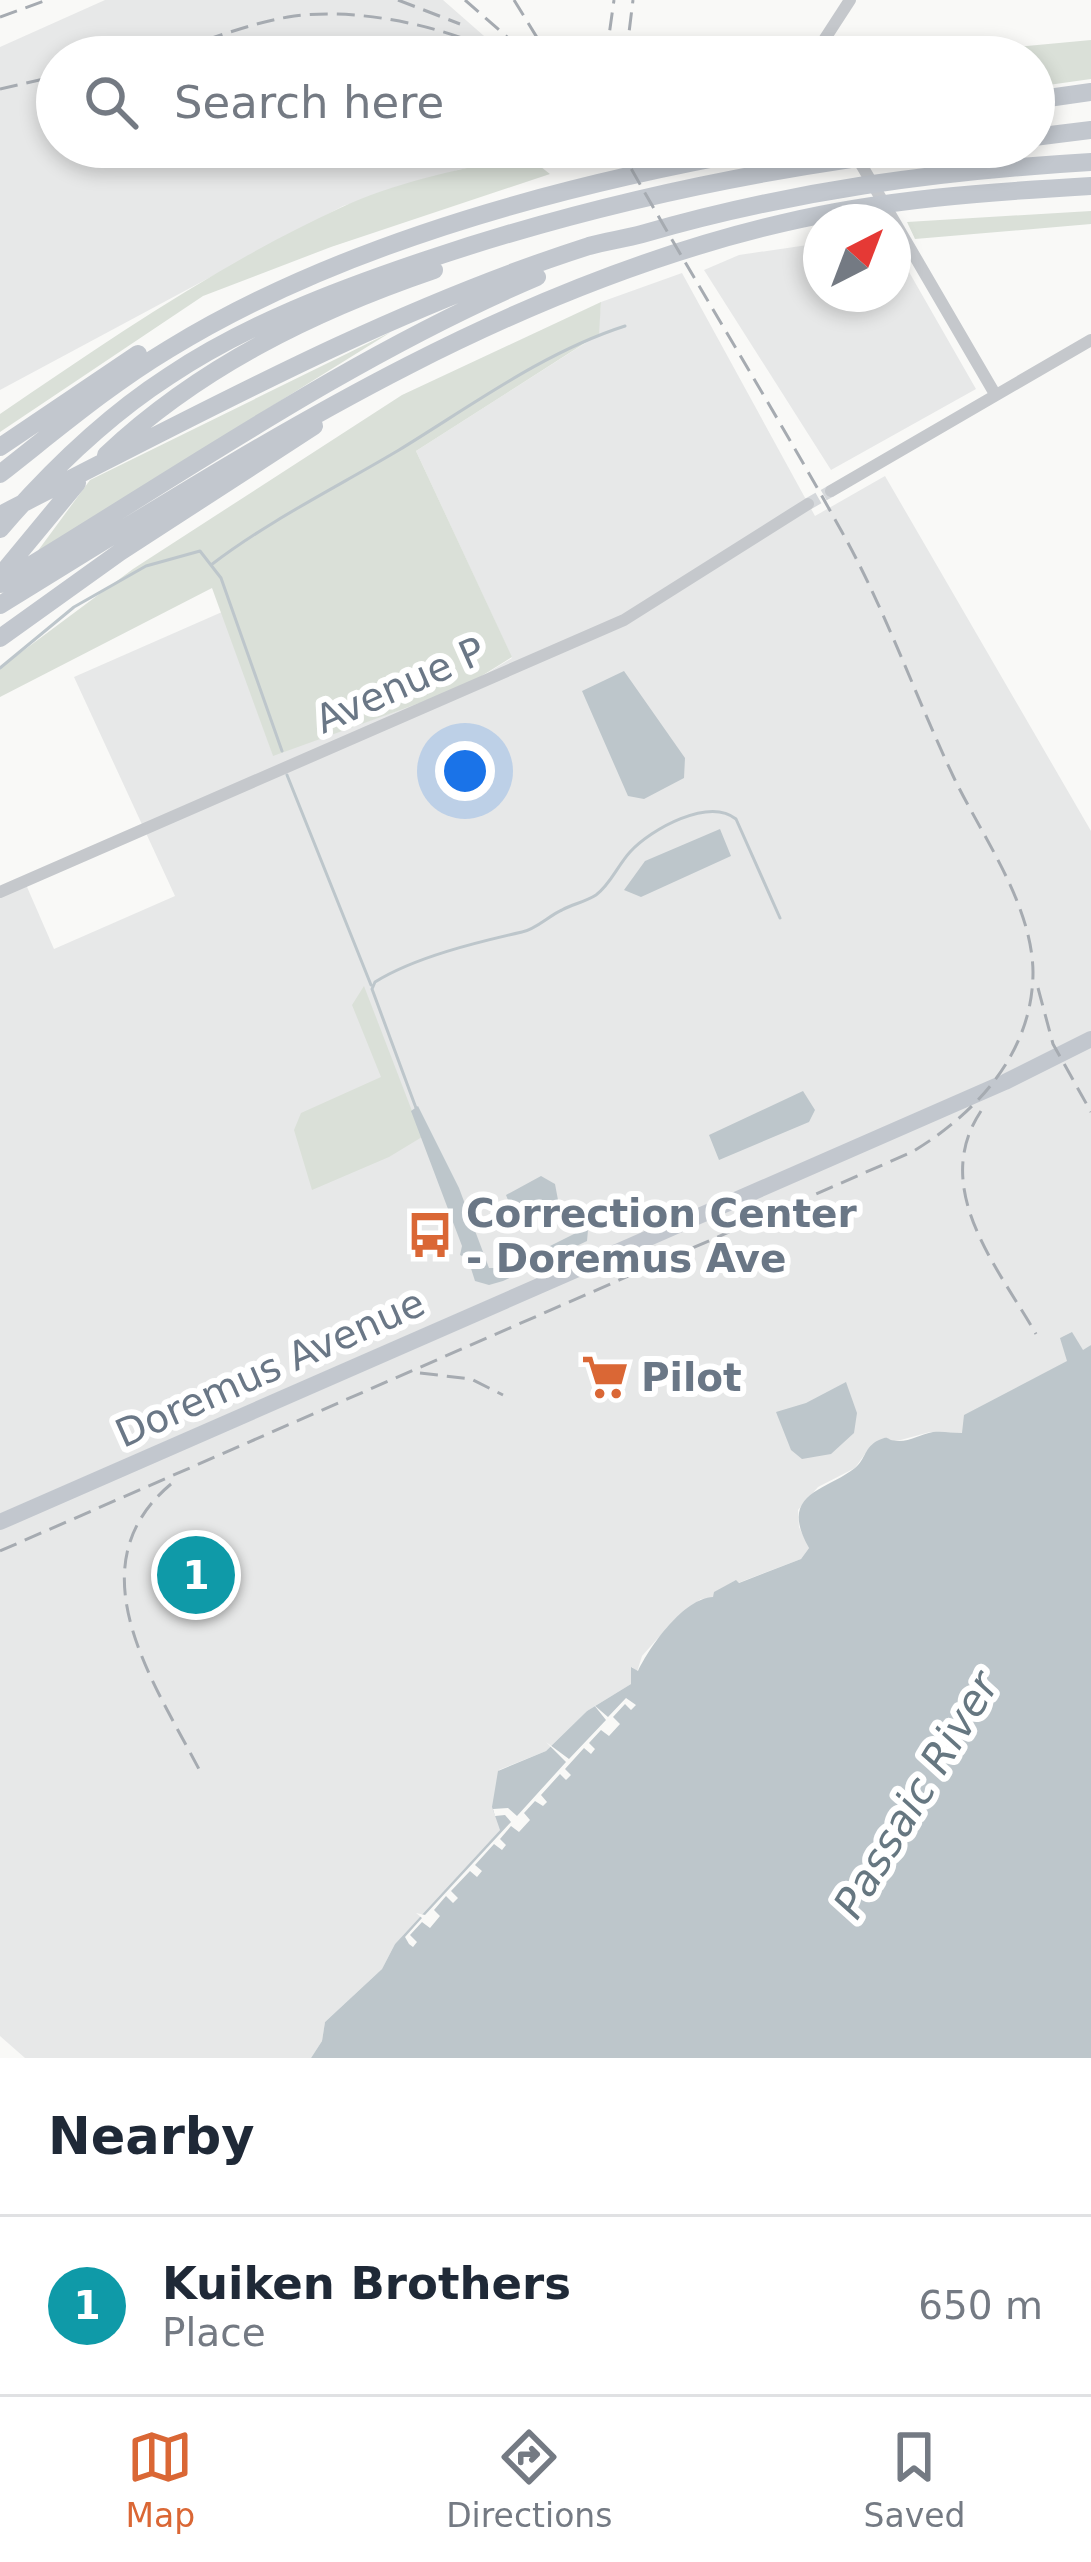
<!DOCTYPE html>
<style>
:root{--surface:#fff;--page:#f2f2f3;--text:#1f2937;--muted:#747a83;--line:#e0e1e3;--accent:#da6735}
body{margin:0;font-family:"DejaVu Sans",sans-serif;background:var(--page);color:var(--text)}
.compass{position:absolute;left:803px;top:204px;width:108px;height:108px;border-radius:50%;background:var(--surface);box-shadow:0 6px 18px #0003;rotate:42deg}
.you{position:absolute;left:465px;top:771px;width:42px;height:42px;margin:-30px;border:9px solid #fff;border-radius:50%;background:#1a73e8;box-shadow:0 0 0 18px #1a73e833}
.badge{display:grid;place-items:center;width:78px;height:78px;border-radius:50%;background:var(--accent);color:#fff;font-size:39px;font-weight:700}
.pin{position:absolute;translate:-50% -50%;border:6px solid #fff;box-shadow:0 3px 12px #0006}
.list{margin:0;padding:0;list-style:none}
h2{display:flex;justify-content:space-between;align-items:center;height:156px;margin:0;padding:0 48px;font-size:51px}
h2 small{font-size:39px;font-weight:400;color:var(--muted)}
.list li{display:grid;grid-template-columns:78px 1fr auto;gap:36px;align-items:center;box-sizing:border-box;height:180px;padding:0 48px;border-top:3px solid var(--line)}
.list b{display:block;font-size:45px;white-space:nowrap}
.list p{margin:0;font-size:39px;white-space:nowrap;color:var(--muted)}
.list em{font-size:39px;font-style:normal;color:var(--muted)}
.icon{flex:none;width:66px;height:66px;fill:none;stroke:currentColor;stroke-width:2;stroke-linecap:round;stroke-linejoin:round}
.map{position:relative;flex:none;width:1091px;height:2058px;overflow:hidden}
.search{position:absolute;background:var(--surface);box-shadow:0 6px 18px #0003;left:36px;right:36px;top:36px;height:132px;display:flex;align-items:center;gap:30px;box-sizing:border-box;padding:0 42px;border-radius:66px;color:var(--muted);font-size:45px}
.sheet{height:336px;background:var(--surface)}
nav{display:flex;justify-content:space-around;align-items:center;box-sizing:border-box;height:168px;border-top:3px solid var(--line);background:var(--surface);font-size:33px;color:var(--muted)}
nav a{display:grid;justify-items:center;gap:6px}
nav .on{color:var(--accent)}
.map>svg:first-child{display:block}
</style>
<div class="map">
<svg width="1091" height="2058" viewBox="0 0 1091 2058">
<rect width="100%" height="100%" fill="#f9f9f7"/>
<path fill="#e7e8e8" d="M105 0H443L508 57H57V147H533L527 156 458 170 343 206 0 390V47Z
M821 243V294H893V244L976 389 831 470 704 270 739 255Z
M682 273 815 516 885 476 1091 831V1345L1084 1351 1061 1337 1068 1361 1021 1386 963 1433 930 1432 897 1441 865 1454 855 1468 818 1487 798 1510 799 1527 809 1548 801 1559 738 1583 735 1581 715 1592 713 1598 701 1599 675 1619 642 1656 637 1672 632 1667 631 1684 587 1711 546 1751 499 1770 500 1830 395 1944 382 1969 325 2022 322 2041 311 2058H25L0 2036V891L24 880 54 949 175 896 74 677 222 612 273 755 464 687 512 658 416 451 598 335 601 302Z"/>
<path fill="#dae0d8" d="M1091 40V79L1034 87V57H911Z
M527 156 550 174 331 247 203 296 0 432V414C110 339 219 264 340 208 398 181 465 168 527 156Z
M1091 211V224L915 239 907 222Z
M601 302 599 334 416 451 512 657 464 687 273 756 212 588 0 697V668L133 569 402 395Z
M391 332 37 552 90 480Z
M364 986 422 1137 389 1157 312 1190 294 1130 301 1113 381 1077 352 1005Z"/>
<path fill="#bdc6cb" d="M624 671 685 758 684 778 644 799 628 796 582 691Z
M720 829 731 856 641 897 624 890 645 861Z
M803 1091 815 1110 809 1122 719 1160 709 1135Z
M418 1106 459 1188 489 1268H506L584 1229 588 1230 587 1241 503 1281 489 1285 475 1281 468 1259 460 1255 462 1246 411 1111Z
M541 1176 555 1184 558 1200 526 1218 514 1215 506 1195Z
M1072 1332 1083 1350 1091 1345V2058H311L322 2041 325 2022 382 1969 395 1944 500 1830 492 1807 498 1771 546 1751 587 1711 631 1684V1667L638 1671C650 1646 684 1598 713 1597L714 1592 736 1580 739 1583 801 1559 809 1548C778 1493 824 1492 855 1468 866 1459 864 1447 879 1440 891 1435 884 1440 897 1441 909 1442 921 1434 933 1432 943 1431 953 1433 962 1433L964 1415 1067 1361 1060 1338Z
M846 1382 857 1413 854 1433 831 1454 802 1459 791 1450 776 1412 806 1403Z"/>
<path fill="#f9f9f7" d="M626 1698 636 1705 631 1710 625 1704 613 1717 620 1724 609 1736 601 1730 589 1743 595 1749 591 1754 584 1748 565 1769 571 1775 566 1780 560 1774 541 1795 547 1802 543 1806 535 1801 524 1813 530 1820 519 1832 511 1826 500 1839 506 1845 502 1850 494 1844 475 1865 482 1871 477 1877 470 1871 451 1891 458 1898 453 1903 446 1896 434 1910 440 1916 430 1928 422 1922 410 1935 417 1942 413 1947 409 1944 405 1937 422 1918 416 1913 425 1915 511 1822 505 1815 495 1816 493 1809 508 1808 517 1816 566 1762 546 1742 569 1759 606 1720 594 1705 608 1717Z"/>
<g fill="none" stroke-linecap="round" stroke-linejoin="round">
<path stroke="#bdc6cb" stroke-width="3" d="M211 565C270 520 335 488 399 450 471 406 544 352 625 326
M0 668 74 607 146 566 200 551 221 578 282 751
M287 775 371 985
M416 1108 372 989 375 982C415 957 478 942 522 932 535 930 550 915 562 910 573 904 585 902 596 895 610 885 618 865 630 852 651 829 709 797 736 819L780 918"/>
<path stroke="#d5d8db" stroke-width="12" stroke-dasharray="12 6" stroke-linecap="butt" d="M808 504 831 491"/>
<path stroke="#c5c8cc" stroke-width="12" d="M813 57 850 0
M851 147 995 394
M831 491 1091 340
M0 892 624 620 808 504"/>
<path stroke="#c2c7ce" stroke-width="16" d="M0 1522 1005 1082 1091 1039"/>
<path stroke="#c2c7ce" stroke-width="18" d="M1034 100 1091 92
M1034 137 1091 130
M0 447 138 354
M106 455C199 367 314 311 434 270
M0 474C55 431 109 385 169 349 345 241 572 182 774 147
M0 515C192 418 383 312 589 246 606 241 624 239 642 234 790 191 937 171 1091 162
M0 529C50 471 104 418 169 376 247 324 337 290 426 260 595 203 766 167 943 147
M0 576 77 483
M0 584C176 478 347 358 537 277
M0 605C249 452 495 290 783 223 884 199 988 192 1091 186
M0 638 120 552 314 426"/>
<path stroke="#a6abb1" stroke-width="3" stroke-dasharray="18 9" stroke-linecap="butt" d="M398 0 460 24
M465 0 530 57
M514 0 549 57
M0 17 47 0
M154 57C199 44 242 25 288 17 354 6 448 26 506 57
M606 57 614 0
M626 57 633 0
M0 89 57 76
M1038 988 1053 1044 1091 1112
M981 1111C930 1188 997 1266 1036 1334
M420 1373 471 1379 503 1395
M171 1484C71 1568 156 1685 202 1775
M0 1551 912 1152C977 1113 1033 1052 1033 972 1032 905 984 839 955 780 916 698 886 611 842 532 770 402 691 276 619 147"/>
</g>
<defs>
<symbol id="bus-bare" viewBox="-9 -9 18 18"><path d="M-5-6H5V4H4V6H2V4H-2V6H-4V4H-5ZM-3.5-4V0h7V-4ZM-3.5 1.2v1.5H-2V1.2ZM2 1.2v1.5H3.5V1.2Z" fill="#da6735" stroke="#fff" stroke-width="2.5" paint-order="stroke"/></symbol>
<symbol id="supermarket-bare" viewBox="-9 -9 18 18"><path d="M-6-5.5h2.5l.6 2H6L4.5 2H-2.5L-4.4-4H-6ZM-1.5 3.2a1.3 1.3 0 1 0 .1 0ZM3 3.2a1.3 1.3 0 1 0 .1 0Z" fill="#da6735" stroke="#fff" stroke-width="2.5" paint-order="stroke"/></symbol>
</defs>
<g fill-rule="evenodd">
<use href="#bus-bare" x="397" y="1202" width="66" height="66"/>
<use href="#supermarket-bare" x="572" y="1344" width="66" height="66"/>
</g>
<g text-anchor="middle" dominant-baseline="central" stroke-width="12" stroke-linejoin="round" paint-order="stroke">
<g font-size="39" fill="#6a7786" stroke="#fff">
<text transform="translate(400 685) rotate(-24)">Avenue P</text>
<text transform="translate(270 1368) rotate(-24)">Doremus Avenue</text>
</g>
<g font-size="39" font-weight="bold" fill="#6a7786" stroke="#fff" text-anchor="start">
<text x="466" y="1213">Correction Center<tspan x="466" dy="45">- Doremus Ave</tspan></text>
<text x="641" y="1377">Pilot</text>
</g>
<g font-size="42" font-style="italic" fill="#667781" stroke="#fff">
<text transform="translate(916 1795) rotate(-59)">Passaic River</text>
</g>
</g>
</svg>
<svg class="compass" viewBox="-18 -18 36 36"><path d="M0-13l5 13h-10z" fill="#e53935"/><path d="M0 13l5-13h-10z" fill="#747a83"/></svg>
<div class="you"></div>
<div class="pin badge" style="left:196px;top:1575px;background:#0f9aa8">1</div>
<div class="search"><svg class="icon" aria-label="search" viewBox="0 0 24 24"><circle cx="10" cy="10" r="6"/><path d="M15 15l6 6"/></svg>Search here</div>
</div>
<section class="sheet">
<h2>Nearby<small></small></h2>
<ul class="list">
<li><span class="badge" style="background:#0f9aa8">1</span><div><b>Kuiken Brothers</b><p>Place</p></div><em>650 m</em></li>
</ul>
</section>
<nav>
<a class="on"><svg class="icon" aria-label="map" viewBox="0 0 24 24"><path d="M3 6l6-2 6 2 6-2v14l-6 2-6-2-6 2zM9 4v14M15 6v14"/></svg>Map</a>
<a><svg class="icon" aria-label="directions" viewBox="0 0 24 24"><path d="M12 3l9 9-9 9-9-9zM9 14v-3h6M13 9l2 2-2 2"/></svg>Directions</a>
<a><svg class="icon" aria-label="saved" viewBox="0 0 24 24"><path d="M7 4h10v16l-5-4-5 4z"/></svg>Saved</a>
</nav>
